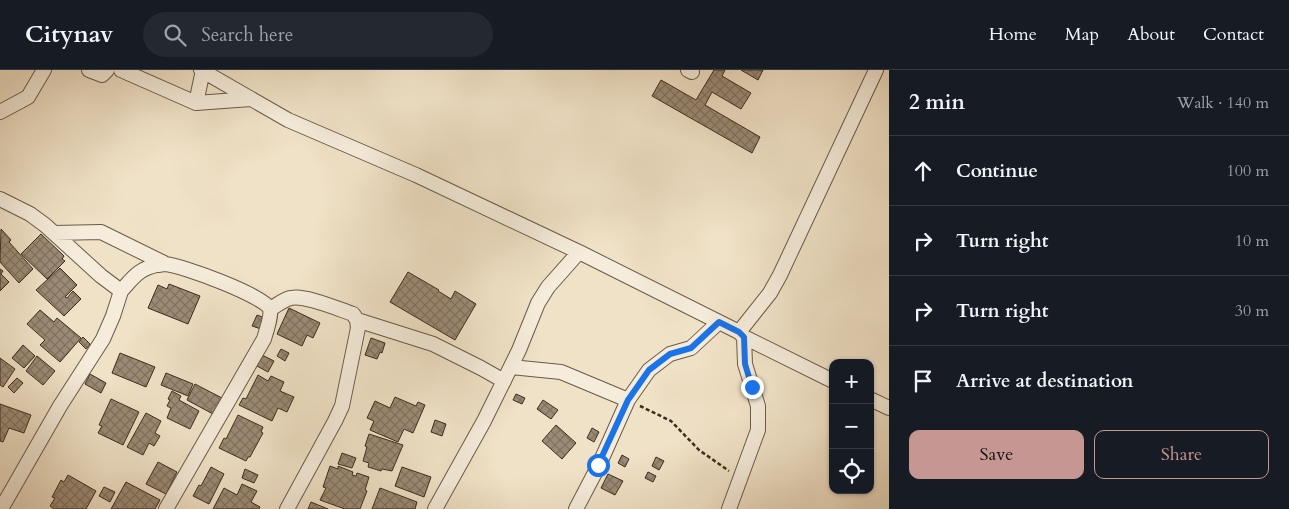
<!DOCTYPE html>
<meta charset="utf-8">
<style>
:root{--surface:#171b24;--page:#242831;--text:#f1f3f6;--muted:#9ea1a6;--line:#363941;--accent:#c59692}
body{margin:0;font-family:Cardo,serif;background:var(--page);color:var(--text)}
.controls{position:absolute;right:15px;bottom:15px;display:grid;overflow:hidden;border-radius:10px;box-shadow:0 1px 4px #0004}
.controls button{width:45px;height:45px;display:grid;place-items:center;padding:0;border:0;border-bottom:1px solid var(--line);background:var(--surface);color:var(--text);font:25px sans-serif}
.stop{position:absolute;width:15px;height:15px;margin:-11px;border:4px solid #1a73e8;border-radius:50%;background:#fff}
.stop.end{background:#1a73e8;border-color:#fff;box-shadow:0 1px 5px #0008}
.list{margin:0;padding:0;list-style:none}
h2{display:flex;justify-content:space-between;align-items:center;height:65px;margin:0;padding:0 20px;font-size:21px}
h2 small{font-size:16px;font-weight:400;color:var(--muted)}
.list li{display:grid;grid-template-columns:32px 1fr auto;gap:15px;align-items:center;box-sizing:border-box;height:70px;padding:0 20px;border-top:1px solid var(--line)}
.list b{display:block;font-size:19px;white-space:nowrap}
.list em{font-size:16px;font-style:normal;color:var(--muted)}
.actions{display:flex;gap:10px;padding:15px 20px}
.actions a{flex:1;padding:11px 0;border:1px solid var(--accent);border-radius:10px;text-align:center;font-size:18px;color:var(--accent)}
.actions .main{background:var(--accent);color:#111}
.icon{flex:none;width:28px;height:28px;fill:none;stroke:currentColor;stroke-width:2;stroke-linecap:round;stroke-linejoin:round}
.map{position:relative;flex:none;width:889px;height:439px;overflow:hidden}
header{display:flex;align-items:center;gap:30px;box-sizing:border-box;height:70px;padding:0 25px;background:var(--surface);border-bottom:1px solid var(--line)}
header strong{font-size:24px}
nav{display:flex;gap:28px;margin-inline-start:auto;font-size:18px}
.search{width:350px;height:45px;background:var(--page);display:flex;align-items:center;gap:12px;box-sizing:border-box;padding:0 18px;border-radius:28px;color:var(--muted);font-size:19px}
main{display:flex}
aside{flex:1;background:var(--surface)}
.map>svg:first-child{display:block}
</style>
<header>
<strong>Citynav</strong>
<div class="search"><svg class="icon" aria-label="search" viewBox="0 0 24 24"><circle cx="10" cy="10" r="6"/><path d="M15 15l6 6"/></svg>Search here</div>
<nav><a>Home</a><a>Map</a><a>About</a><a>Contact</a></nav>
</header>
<main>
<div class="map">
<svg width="889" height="439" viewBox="0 0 889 439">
<defs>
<pattern id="building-cross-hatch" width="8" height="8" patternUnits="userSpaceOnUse" patternTransform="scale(1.25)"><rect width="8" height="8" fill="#9b8b76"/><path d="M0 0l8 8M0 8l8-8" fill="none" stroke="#807260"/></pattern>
</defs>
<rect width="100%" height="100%" fill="#f0e2c7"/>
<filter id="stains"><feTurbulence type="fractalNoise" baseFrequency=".004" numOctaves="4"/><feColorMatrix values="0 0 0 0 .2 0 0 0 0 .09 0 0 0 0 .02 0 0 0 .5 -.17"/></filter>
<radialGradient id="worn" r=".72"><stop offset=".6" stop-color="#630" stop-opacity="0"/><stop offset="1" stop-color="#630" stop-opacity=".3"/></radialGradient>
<path fill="url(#building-cross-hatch)" stroke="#3e2c1e" d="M714 0H725L722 6 751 23 741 39 712 22 705 35 760 67 752 83 652 26 661 10 696 30Z
M741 0H763L758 10Z
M1 159 11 170 9 172 33 199 19 213 0 192Z
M41 164 64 186 62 189 65 191 47 209 21 184Z
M60 198 77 215 65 227 67 228 73 221 81 229 64 246 36 220Z
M0 199 3 201 1 204 9 212 0 221Z
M408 202 439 220 438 221 451 229 455 221 476 234 455 270 390 232Z
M169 214 200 226 188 254 148 238 158 215 167 219Z
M289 238 320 253 313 268 307 265 302 276 277 264Z
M40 240 54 252 57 248 81 268 60 292 40 275 45 270 27 254Z
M257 245 265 248 261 259 252 256Z
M83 267 90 274 86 279 79 272Z
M371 268 385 273 382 283 380 282 377 289 365 285Z
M23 275 35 286 24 298 12 288Z
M281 279 289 283 285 291 277 286Z
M120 283 155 297 146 317 112 303Z
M262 285 274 291 268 302 257 296Z
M37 286 55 301 43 315 26 301Z
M0 288 15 299 3 317 0 315Z
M166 303 193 314 188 326 161 315Z
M90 304 106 313 101 323 85 314Z
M258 305 268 311 271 306 284 312 280 321 294 327 287 342 278 338 272 351 239 335 243 328 246 329Z
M17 308 23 313 14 323 8 317Z
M195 314 222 328 213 344 187 330Z
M172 321 181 326 179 330 199 341 190 359 167 348 171 338 167 336 170 330 168 329Z
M516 324 525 328 522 334 513 330Z
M395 327 416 336 418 332 425 335 413 363 404 359 398 372 370 360 374 351 367 348 375 331 390 338Z
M111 329 139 342 123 375 98 363 102 356 99 355Z
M543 330 558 340 551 349 537 339Z
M0 334 31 345 24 363 9 358 3 372 0 371Z
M146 343 161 351 155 363 160 366 154 376 149 373 143 385 127 377Z
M238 345 263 357 261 362 263 363 250 387H248L246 391 219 378 224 368 226 369Z
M435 350 446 354 442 366 431 362Z
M556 355 576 373 562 389 542 371Z
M592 358 599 362 594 372 587 368Z
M369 364 403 375 392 401 382 399 381 401 368 397 369 393 363 391 367 377 365 376Z
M342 383 356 388 352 398 338 394Z
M622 385 629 389 625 397 618 393Z
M656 387 664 391 659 400 652 396Z
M158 392 177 402 166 424 146 414Z
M330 396 338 399V396L353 402 352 405 356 406 357 403 369 407 365 420 367 421 360 439H345L320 430 326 418 323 417Z
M211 397 224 404 209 434 193 426 199 415 201 416Z
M402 397 431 407 424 427 395 416Z
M245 399 258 405 254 413 242 408Z
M648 402 656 406 653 412 645 408Z
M608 404 623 411 615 425 601 418Z
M68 405 96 421 86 439H54L50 436 55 428 52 427 61 410 64 412Z
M126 412 160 430 155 439H111Z
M242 414 257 421 251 432 260 437 259 439H213L224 418 237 425Z
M104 417 115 422 110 432 99 426Z
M380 418 417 432 415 439H372Z
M311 432 328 439H308Z"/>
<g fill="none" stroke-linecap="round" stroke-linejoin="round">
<defs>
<path id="minor" d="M89 0 102 5 107 0
M121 0 196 33 251 29
M201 0 288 50 416 105 579 182 739 262 744 267 833 311
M688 0 692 2
M196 33 203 0
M0 42 28 27 44 0
M0 129 30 144 45 155 101 206 121 221C133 208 138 199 157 195 159 195 163 194 165 194 181 195 265 226 270 239 272 245 266 262 264 269L166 439
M54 163 101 162 164 193
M270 239C276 236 284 229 291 228 306 225 338 239 353 244L357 250 358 258 342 336 335 351 287 439
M357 250 433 274 481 298 504 311
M739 262 770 223 780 205 876 0
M511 297 561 302 628 330 649 300 670 284 691 278 719 252
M870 329 889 338
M1 439 60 336 103 269 113 246 121 221
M435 439 484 351 519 280 538 233 548 217 579 182
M576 439 599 395 628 330
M729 439 758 360V336L745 294 744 267"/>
</defs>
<use href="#minor" stroke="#6a5a48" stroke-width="16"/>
<path stroke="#3e2c1e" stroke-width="2.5" stroke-dasharray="4 2.5" stroke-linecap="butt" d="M640 336 671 351 699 380 729 401"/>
<use href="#minor" stroke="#f5ecdb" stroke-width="14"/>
</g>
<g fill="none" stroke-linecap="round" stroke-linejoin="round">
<path stroke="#1a73e8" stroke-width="6" d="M598 395 628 330 649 300 670 284 691 278 719 252 739 262 744 267 745 294 752 317"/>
</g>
<rect width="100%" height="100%" filter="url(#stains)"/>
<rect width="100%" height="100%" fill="url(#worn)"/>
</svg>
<div class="controls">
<button>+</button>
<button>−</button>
<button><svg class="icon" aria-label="locate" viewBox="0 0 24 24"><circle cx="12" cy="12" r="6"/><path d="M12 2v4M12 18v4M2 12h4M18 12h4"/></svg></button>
</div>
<div class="stop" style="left:598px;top:395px"></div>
<div class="stop end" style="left:752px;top:317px"></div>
</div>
<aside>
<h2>2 min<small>Walk · 140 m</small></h2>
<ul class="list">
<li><svg class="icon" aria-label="ahead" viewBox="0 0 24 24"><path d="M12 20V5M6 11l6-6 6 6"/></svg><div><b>Continue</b></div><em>100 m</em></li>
<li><svg class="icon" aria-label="right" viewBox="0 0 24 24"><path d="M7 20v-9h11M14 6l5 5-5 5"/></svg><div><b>Turn right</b></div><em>10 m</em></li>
<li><svg class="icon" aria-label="right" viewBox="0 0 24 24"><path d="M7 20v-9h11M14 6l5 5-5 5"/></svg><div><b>Turn right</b></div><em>30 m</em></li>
<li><svg class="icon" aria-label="arrive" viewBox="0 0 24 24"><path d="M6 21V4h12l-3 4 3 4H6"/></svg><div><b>Arrive at destination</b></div></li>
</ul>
<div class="actions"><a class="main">Save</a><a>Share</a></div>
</aside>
</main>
